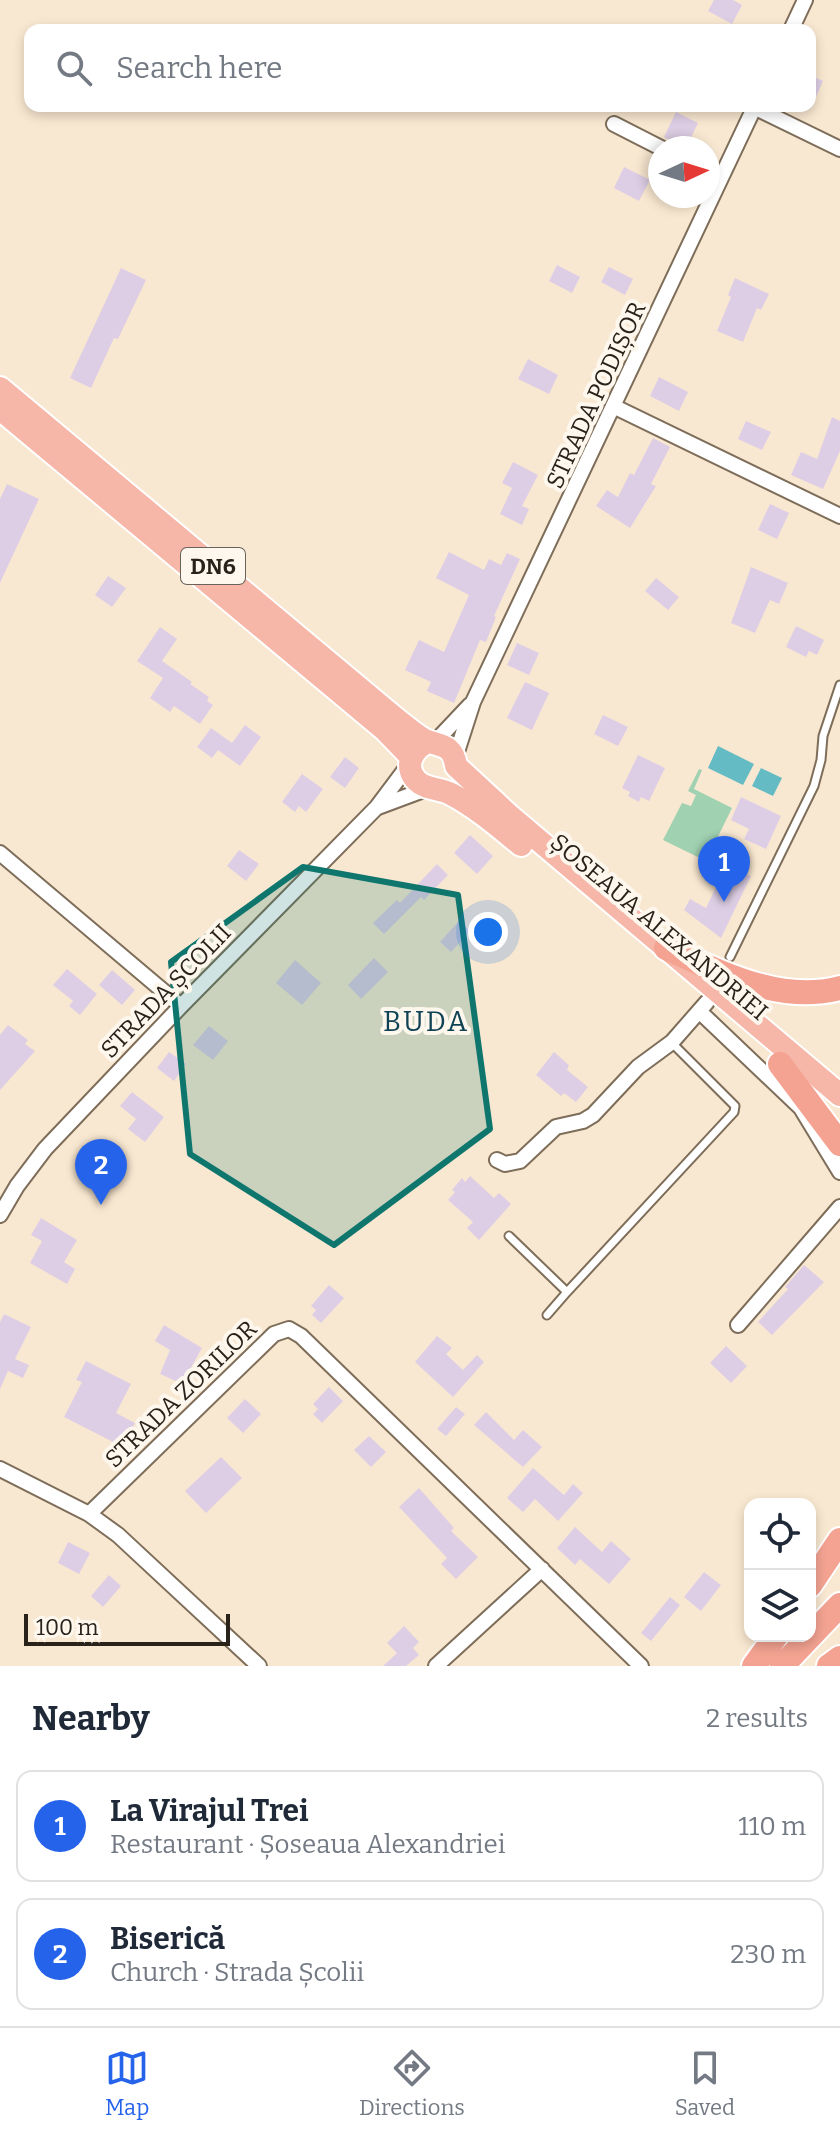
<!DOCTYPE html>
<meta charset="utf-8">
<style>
:root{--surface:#fff;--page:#f6f6f7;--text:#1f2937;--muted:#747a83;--line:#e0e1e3;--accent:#2563eb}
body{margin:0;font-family:Bitter,serif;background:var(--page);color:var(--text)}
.controls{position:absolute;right:24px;bottom:24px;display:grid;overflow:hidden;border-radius:16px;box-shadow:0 4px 12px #0003}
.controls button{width:72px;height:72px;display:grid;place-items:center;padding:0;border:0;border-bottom:2px solid var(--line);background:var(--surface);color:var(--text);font:40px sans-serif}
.compass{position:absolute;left:648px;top:136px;width:72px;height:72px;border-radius:50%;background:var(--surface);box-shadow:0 4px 12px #0003;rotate:86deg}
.scale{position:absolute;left:24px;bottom:20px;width:206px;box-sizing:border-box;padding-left:8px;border:4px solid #29221a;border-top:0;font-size:22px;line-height:28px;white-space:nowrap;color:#29221a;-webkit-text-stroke:6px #fef7ee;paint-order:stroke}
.you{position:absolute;left:488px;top:932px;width:28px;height:28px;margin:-20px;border:6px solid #fff;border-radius:50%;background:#1a73e8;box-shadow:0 0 0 12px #1a73e833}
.badge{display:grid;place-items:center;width:52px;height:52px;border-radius:50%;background:var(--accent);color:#fff;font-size:26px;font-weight:700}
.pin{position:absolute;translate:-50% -66px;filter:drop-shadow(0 2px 4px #0008)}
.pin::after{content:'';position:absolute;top:42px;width:28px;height:24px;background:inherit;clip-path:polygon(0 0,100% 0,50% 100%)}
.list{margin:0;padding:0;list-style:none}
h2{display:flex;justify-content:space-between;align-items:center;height:104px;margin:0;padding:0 32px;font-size:34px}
h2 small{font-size:26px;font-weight:400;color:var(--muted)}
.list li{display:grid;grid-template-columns:52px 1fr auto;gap:24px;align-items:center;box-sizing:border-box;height:112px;margin:0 16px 16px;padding:0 16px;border:2px solid var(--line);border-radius:16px}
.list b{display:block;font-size:30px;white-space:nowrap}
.list p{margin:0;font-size:26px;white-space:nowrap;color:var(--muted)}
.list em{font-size:26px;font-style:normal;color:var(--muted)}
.icon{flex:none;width:44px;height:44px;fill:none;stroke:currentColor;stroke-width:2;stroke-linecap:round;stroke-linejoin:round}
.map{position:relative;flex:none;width:840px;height:1666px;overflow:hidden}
.search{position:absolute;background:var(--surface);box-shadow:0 4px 12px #0003;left:24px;right:24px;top:24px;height:88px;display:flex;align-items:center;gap:20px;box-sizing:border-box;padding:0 28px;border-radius:16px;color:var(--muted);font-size:30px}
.sheet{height:360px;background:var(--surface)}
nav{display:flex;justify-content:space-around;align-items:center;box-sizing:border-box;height:112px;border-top:2px solid var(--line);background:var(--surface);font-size:22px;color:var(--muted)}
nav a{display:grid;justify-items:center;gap:4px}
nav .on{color:var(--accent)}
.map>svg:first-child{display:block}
</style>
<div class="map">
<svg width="840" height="1666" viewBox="0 0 840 1666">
<rect width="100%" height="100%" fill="#f9e8d1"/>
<path fill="#a0d1b1" d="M699 769 702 770 694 789 732 808 706 861 663 840 682 803 691 806 696 795 688 791Z"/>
<path fill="#65bbc3" d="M718 746 754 764 743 785 708 768Z
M761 768 782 778 773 796 752 786Z
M726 836 741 843 729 868 714 861Z"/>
<path fill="#decee5" d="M714 0H733L742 5 732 24 708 11Z
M810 75 823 81 810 110Z
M676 112 698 123 686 148 664 137Z
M624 167 650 180 639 201 614 188Z
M557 265 580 277 572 293 549 281Z
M609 267 633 279 625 295 601 282Z
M121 268 146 280 118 339 114 338 91 388 70 378Z
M735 278 769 294 761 310 757 308 743 342 717 331 731 297 728 295Z
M528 359 558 375 549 394 518 379Z
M659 377 688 392 679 411 650 396Z
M832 417 840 421V451L823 489 791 475 801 452 817 459Z
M746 421 771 432 762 450 738 439Z
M653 438 670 447 651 484 656 486 630 528 596 506 607 490 618 497 630 473 634 475Z
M513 462 538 475 522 506 529 509 522 525 500 514 512 488 502 483Z
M7 484 39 499 0 583V499Z
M770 504 789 513 777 539 758 530Z
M449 552 484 570 489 559 501 565 507 553 520 559 494 616 496 617 486 642 480 640 454 703 427 691 431 682 405 670 419 640 444 652 469 595 436 578Z
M751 567 788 583 779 604 770 600 768 604 755 633 731 623Z
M108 576 126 588 112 607 95 595Z
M656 578 679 597 668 610 645 591Z
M796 626 824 640 817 655 809 651 806 657 786 647Z
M160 627 177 639 162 661 192 682 190 684 209 697 207 701 213 705 200 724 174 706 170 712 150 698 163 678 137 661Z
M517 643 539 653 529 675 507 665Z
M525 682 549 693 532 730 507 718Z
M603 715 628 727 618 746 594 734Z
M245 725 261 737 240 766 218 750 212 758 197 747 211 728 232 743Z
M638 755 665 768 649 801 641 797 639 802 628 796 630 792 622 788Z
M345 757 359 768 345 788 330 777Z
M302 774 323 789 306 812 299 806 295 812 282 802Z
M741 797 781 816 766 849 744 839 749 829 731 820Z
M470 835 493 856 477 874 454 853Z
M239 850 259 864 246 881 227 866Z
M437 864 448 875 424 900 421 897 384 934 373 923 397 900 400 903Z
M732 867 751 876 721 938 684 910 690 899 706 908 719 881 724 883Z
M459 921 470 931 451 952 440 942Z
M374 958 388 972 361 999 348 985Z
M295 960 321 983 302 1005 276 983Z
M67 969 97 994 80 1015 69 1006 73 1001 53 985Z
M112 970 135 990 122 1005 99 985Z
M8 1025 28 1040 25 1044 35 1051 0 1090V1035Z
M209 1026 228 1041 213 1060 193 1045Z
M169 1052 186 1064 174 1081 157 1068Z
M554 1052 569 1065 567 1070 588 1087 576 1102 564 1093 561 1096 536 1075Z
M132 1092 164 1117 145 1142 128 1129 136 1119 120 1106Z
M470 1176 494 1198 499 1193 511 1204 479 1240 467 1228 473 1222 448 1200 455 1192 452 1190 462 1178 465 1182Z
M41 1218 77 1240 64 1262 75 1269 67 1284 30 1263 42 1241 31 1235Z
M804 1265 824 1282 772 1335 758 1322 788 1289 785 1287Z
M329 1285 344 1298 321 1323 312 1315 316 1310 311 1306Z
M4 1314 31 1327 15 1359 29 1365 23 1378 8 1371 0 1389V1322Z
M164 1325 202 1348 182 1384 160 1374 170 1350 155 1341Z
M437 1336 452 1348 446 1354 463 1370 477 1355 484 1362 453 1397 415 1362Z
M726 1346 747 1366 731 1383 710 1363Z
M86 1361 131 1384 116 1413 135 1423 123 1447 64 1417 82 1382 76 1380Z
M329 1387 343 1401 322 1423 313 1414 318 1409 313 1404Z
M245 1399 261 1414 243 1433 227 1418Z
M456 1407 465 1414 446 1436 437 1429Z
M486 1412 514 1440 523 1430 542 1447 523 1467 474 1425Z
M369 1436 386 1452 371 1467 354 1450Z
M221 1457 242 1478 206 1513 185 1491Z
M533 1468 564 1495 573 1484 583 1493 558 1521 535 1499 523 1512 507 1498Z
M419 1488 454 1528 451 1531 478 1557 456 1579 441 1564 447 1558 399 1507Z
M575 1527 602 1552 611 1541 631 1559 609 1584 580 1559 575 1565 557 1548Z
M68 1542 90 1553 79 1574 58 1563Z
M704 1572 721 1585 701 1611 684 1597Z
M109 1575 121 1586 103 1607 91 1596Z
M670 1597 680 1605 651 1641 641 1633Z
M404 1626 419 1642 413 1648 419 1655 406 1666H383L397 1653 387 1643Z"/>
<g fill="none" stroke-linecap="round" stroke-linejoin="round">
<defs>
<path id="service" d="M730 957 814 786 821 760 823 736 840 685
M509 1236 567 1292 734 1112 735 1106 672 1043
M547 1315 567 1292"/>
<path id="minor" d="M791 30 805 0
M754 107 840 149
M614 124 661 148
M615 407 840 516
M435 742 470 705
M455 758 473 702 755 106
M378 807 429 788
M0 853 181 1006
M699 1011 801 1108 840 1172
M497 1160 505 1164 520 1161 556 1127 583 1121 593 1115 638 1067 672 1042 707 1002
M0 1215 17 1186 45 1149 181 1006 377 807 410 763
M738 1325 840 1207
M0 1469 89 1514 118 1535 259 1666
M89 1514 274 1334 289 1329 301 1336 641 1666
M436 1666 542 1569"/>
<path id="trunk" d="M0 388 395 718C404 725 413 733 423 739 438 747 453 742 456 766L511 817 840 1095
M0 409 385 730 411 757
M428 742C412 749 403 767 417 781 426 790 440 788 451 794 476 807 499 827 521 845"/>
<path id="motorway" d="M666 948C720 972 779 1004 840 988
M780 1064 840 1144
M810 1585 840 1540
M754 1666 776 1636
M782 1666 840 1605
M829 1666 840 1658"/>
</defs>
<use href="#service" stroke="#7d6d59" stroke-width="11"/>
<use href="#minor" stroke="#7d6d59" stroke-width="18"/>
<use href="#trunk" stroke="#fff" stroke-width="26"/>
<use href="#motorway" stroke="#fff" stroke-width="28"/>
<use href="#service" stroke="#fff" stroke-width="7"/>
<use href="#minor" stroke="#fff" stroke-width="14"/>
<use href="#trunk" stroke="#f6b6a8" stroke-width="22"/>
<use href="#motorway" stroke="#f4a392" stroke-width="24"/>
</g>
<path fill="#0f766e" fill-opacity="0.2" stroke="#0f766e" stroke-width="6" stroke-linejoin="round" d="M303 867 458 895 490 1129 334 1245 190 1154 171 962Z"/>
<g text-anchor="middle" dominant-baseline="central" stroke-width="8" stroke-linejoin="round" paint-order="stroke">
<rect fill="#fef7ee" stroke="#69625a" stroke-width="2" x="181" y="548" width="64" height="36" rx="6"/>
<g font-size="22" font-weight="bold" fill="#29221a">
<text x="213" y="566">DN6</text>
</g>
<g font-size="24" fill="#29221a" stroke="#fef7ee">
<text transform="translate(596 395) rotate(-65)">STRADA PODIȘOR</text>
<text transform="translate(659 927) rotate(40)">ȘOSEAUA ALEXANDRIEI</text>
<text transform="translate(166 991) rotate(-46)">STRADA ȘCOLII</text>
<text transform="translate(181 1394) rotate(-44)">STRADA ZORILOR</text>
</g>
<g font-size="28" letter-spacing="2" fill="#0f4254" stroke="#fef7ee">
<text x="426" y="1021">BUDA</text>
</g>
</g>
</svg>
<div class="controls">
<button><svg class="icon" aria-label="locate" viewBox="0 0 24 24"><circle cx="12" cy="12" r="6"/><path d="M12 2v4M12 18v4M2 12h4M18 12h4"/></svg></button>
<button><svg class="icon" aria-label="layers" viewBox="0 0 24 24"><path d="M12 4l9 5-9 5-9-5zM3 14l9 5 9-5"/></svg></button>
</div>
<svg class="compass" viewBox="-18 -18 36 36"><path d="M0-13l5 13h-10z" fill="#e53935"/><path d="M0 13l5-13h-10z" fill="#747a83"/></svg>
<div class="scale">100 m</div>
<div class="you"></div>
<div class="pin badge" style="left:724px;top:902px">1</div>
<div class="pin badge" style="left:101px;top:1205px">2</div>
<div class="search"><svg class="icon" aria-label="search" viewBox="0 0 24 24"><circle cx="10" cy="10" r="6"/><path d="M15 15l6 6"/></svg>Search here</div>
</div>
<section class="sheet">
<h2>Nearby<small>2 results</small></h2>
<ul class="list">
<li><span class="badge">1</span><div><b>La Virajul Trei</b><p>Restaurant · Șoseaua Alexandriei</p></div><em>110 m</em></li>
<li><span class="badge">2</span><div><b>Biserică</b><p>Church · Strada Școlii</p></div><em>230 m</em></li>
</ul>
</section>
<nav>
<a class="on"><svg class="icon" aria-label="map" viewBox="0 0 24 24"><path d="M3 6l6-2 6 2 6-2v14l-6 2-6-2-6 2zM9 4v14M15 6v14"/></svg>Map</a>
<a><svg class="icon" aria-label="directions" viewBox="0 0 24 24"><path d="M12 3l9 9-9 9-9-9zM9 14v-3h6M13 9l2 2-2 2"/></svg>Directions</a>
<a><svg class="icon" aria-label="saved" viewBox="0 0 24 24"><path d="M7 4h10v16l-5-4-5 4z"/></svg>Saved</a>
</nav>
